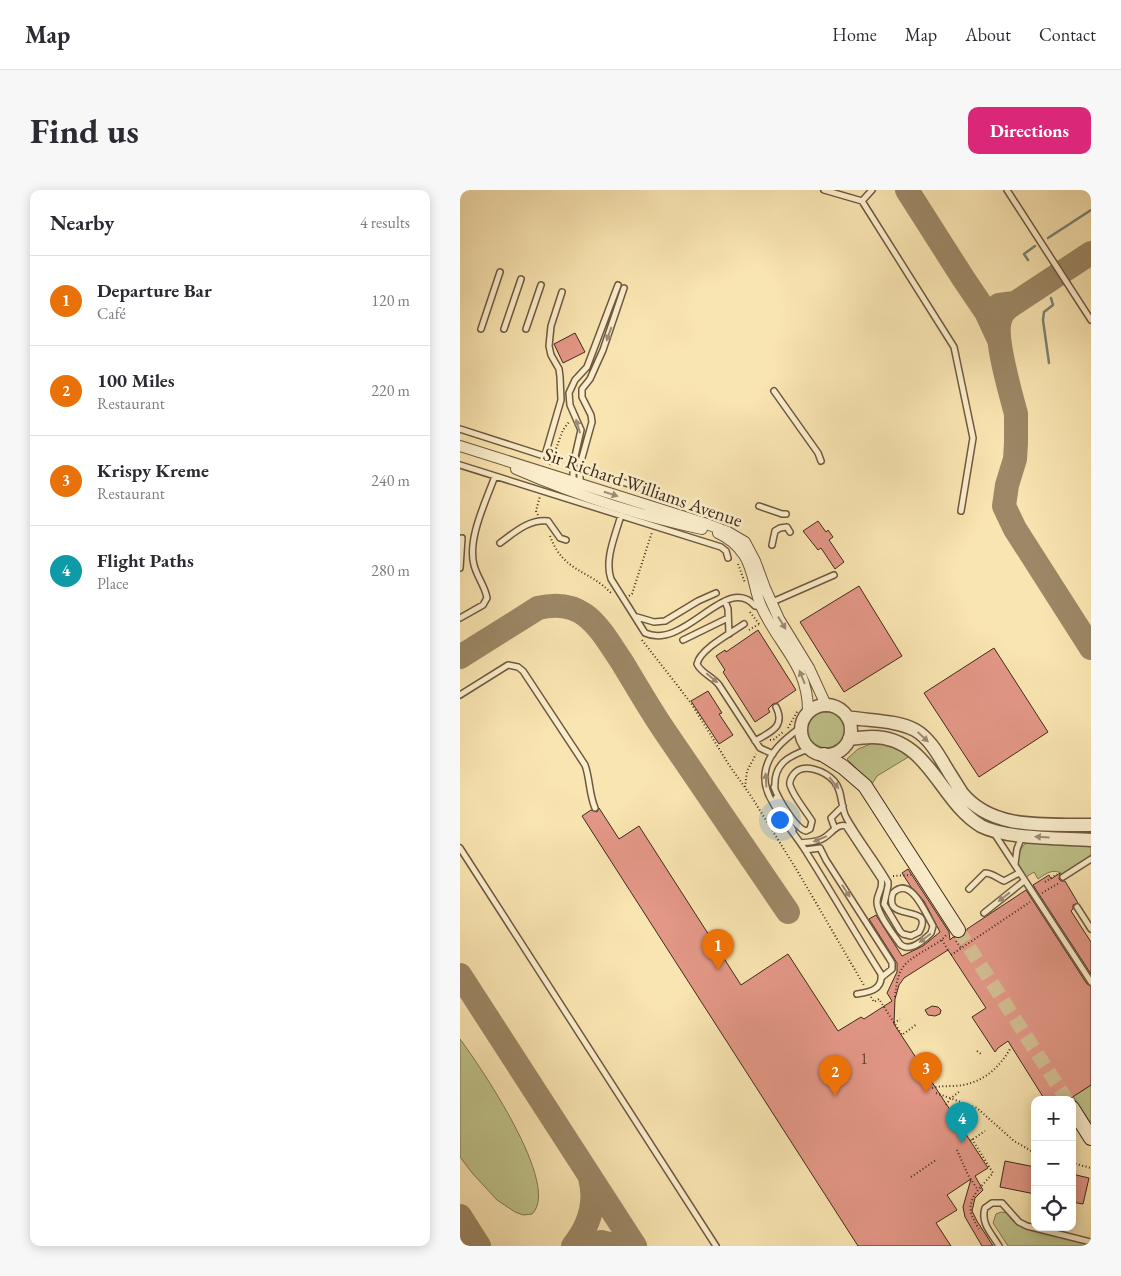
<!DOCTYPE html>
<meta charset="utf-8">
<style>
:root{--surface:#fff;--page:#f7f7f7;--text:#2b2b33;--muted:#7c7c81;--line:#e1e1e2;--accent:#db2777}
body{margin:0;font-family:"EB Garamond",serif;background:var(--page);color:var(--text)}
.controls{position:absolute;right:15px;bottom:15px;display:grid;overflow:hidden;border-radius:10px;box-shadow:0 2px 12px #0003}
.controls button{width:45px;height:45px;display:grid;place-items:center;padding:0;border:0;border-bottom:1px solid var(--line);background:var(--surface);color:var(--text);font:25px sans-serif}
.you{position:absolute;left:319px;top:629px;width:18px;height:18px;margin:-12px;border:4px solid #fff;border-radius:50%;background:#1a73e8;box-shadow:0 0 0 8px #1a73e833}
.badge{display:grid;place-items:center;width:32px;height:32px;border-radius:50%;background:var(--accent);color:#fff;font-size:16px;font-weight:700}
.pin{position:absolute;translate:-50% -41px;filter:drop-shadow(0 1px 2px #0008)}
.pin::after{content:'';position:absolute;top:26px;width:18px;height:15px;background:inherit;clip-path:polygon(0 0,100% 0,50% 100%)}
.list{margin:0;padding:0;list-style:none}
h2{display:flex;justify-content:space-between;align-items:center;height:65px;margin:0;padding:0 20px;font-size:21px}
h2 small{font-size:16px;font-weight:400;color:var(--muted)}
.list li{display:grid;grid-template-columns:32px 1fr auto;gap:15px;align-items:center;box-sizing:border-box;height:90px;padding:0 20px;border-top:1px solid var(--line)}
.list b{display:block;font-size:19px;white-space:nowrap}
.list p{margin:0;font-size:16px;white-space:nowrap;color:var(--muted)}
.list em{font-size:16px;font-style:normal;color:var(--muted)}
.icon{flex:none;width:28px;height:28px;fill:none;stroke:currentColor;stroke-width:2;stroke-linecap:round;stroke-linejoin:round}
.map{position:relative;flex:none;width:631px;height:1056px;overflow:hidden;border-radius:10px}
header{display:flex;align-items:center;gap:30px;box-sizing:border-box;height:70px;padding:0 25px;background:var(--surface);border-bottom:1px solid var(--line)}
header strong{font-size:24px}
nav{display:flex;gap:28px;margin-inline-start:auto;font-size:18px}
.intro{display:flex;align-items:center;justify-content:space-between;box-sizing:border-box;height:120px;padding:0 30px}
h1{margin:0;font-size:35px}
.button{padding:12px 22px;border-radius:10px;background:var(--accent);color:#fff;font-size:18px;font-weight:700}
main{display:flex;gap:30px;padding:0 30px}
aside{flex:1;background:var(--surface);border-radius:10px;box-shadow:0 2px 12px #0003}
.map>svg:first-child{display:block}
</style>
<header>
<strong>Map</strong>
<nav><a>Home</a><a>Map</a><a>About</a><a>Contact</a></nav>
</header>
<div class="intro"><h1>Find us</h1><a class="button">Directions</a></div>
<main>
<aside>
<h2>Nearby<small>4 results</small></h2>
<ul class="list">
<li><span class="badge" style="background:#e8710a">1</span><div><b>Departure Bar</b><p>Café</p></div><em>120 m</em></li>
<li><span class="badge" style="background:#e8710a">2</span><div><b>100 Miles</b><p>Restaurant</p></div><em>220 m</em></li>
<li><span class="badge" style="background:#e8710a">3</span><div><b>Krispy Kreme</b><p>Restaurant</p></div><em>240 m</em></li>
<li><span class="badge" style="background:#0f9aa8">4</span><div><b>Flight Paths</b><p>Place</p></div><em>280 m</em></li>
</ul>
</aside>
<div class="map">
<svg width="631" height="1056" viewBox="0 0 631 1056">
<rect width="100%" height="100%" fill="#f9e5b1"/>
<filter id="stains"><feTurbulence type="fractalNoise" baseFrequency=".004" numOctaves="4"/><feColorMatrix values="0 0 0 0 .2 0 0 0 0 .09 0 0 0 0 .02 0 0 0 .5 -.17"/></filter>
<radialGradient id="worn" r=".72"><stop offset=".6" stop-color="#630" stop-opacity="0"/><stop offset="1" stop-color="#630" stop-opacity=".3"/></radialGradient>
<path fill="#c0c38a" stroke="#807652" d="M347 541a19 19 0 1 1 38 0a19 19 0 1 1-38 0Z
M413 553 433 556 450 566 417 586 412 594 387 569 398 559Z
M570 652 631 656V666L603 684C593 678 587 683 578 689L574 682 566 687 557 671C560 663 560 654 570 652Z
M0 849C20 876 102 996 72 1024L63 1025 55 1022 37 1010 13 984 0 967Z
M631 895V937L613 906Z
M541 1022 547 1023 551 1029 562 1037 631 1054V1056H548L533 1033 536 1024Z"/>
<g fill="none" stroke-linecap="round" stroke-linejoin="round">
<path stroke="#798276" stroke-width="2.5" d="M588 48 631 20
M568 70 564 64 575 56
M589 173 583 130 584 122 593 115 591 108"/>
<path stroke="#9c8866" stroke-width="24" d="M447 0 503 88 526 122 539 150
M555 113C548 117 542 122 540 130 534 148 551 204 556 224V253L555 269 547 295 544 316 555 339 631 458
M539 115 555 113 631 63
M0 467 78 418C94 414 110 414 125 425 140 436 151 456 162 472 176 495 189 518 204 540 245 601 287 661 328 722
M0 785 175 1056
M0 1026 19 1056
M113 1056C129 1036 137 1014 130 988
M118 1056 141 1052 158 1056"/>
</g>
<path fill="#e39786" stroke="#3f2a1b" d="M115 143 125 162 103 173 94 154Z
M358 331 366 342 368 340 373 347 369 350 384 372 375 379 361 358 358 360 343 341Z
M399 396 442 466 384 502 340 432Z
M298 440 336 500 317 513 313 514 308 519 310 522 295 532 263 482 265 480 256 466 265 460 266 462Z
M534 458 588 542 519 587 464 503Z
M248 501 262 523 259 524 273 545 259 554 231 511Z
M139 618 159 649 179 636 281 795 328 764 378 841 401 827 404 829 432 811 427 803 437 782V773L409 729 416 725 442 766 463 756 480 742 464 711 451 697 442 683 448 679 489 742 490 750 493 747 498 749 503 747 506 744 507 739 566 700 627 794 631 796V895L608 910H585L548 851 538 858 535 862 512 827 526 818 488 760 444 788 439 795 435 809 434 834 528 978 515 986 523 1000 515 1008 512 1021 517 1031 533 1056H522L505 1027 503 1017 511 989 487 1005 497 1020 476 1033 491 1056H398L122 626 131 620 137 622Z
M600 683 599 689 601 691H605L618 713 613 715V719L611 721 631 752V784L573 695 589 685 591 689Z
M472 816 478 817 481 820 480 824 475 826 468 825 465 820Z
M545 971 575 977V1004L540 997Z
M612 984 629 988 623 1014 612 1012Z"/>
<g fill="none" stroke-linecap="round" stroke-linejoin="round">
<path stroke="#d4c093" stroke-width="14" stroke-dasharray="14 7" stroke-linecap="butt" d="M498 740 607 910"/>
<defs>
<path id="service" d="M364 0 402 11 412 0
M547 0 631 130
M402 11 494 157 513 248 501 321
M21 139 40 82
M44 139 61 89
M66 139 81 95
M314 201 358 263 361 271
M0 239 81 265H85L101 210 100 187 99 179 91 165 89 156 91 136 102 102
M0 275 261 357 266 361 268 368
M128 279 141 285 217 310
M113 293V275L121 240 110 215 109 203 115 190 127 177 158 95
M120 294V275L132 232 131 225 122 207V199L130 189 143 160 164 98
M299 316 322 324H326
M161 325C156 344 144 369 151 389L185 443C225 461 267 382 295 416L303 417
M40 353C55 342 69 329 88 331L100 348 106 350
M312 355 315 341 320 338 327 337 330 342
M0 378 2 348
M265 411 268 419 269 444
M310 413 374 385
M177 427 194 432 205 431 238 411 256 403
M0 428 23 415 27 408C25 396 17 387 14 375 7 349 26 311 35 286
M284 434C271 443 240 459 237 474 241 483 253 487 259 495L300 558 313 564
M223 450 268 428
M0 505 48 475 58 477 63 481 125 575C130 589 129 604 135 618
M341 537C325 549 307 563 305 584 304 595 308 605 313 613 322 630 335 644 345 660 371 701 395 743 421 784 423 800 409 802 397 804
M295 551C310 542 326 537 316 517
M314 597C318 608 335 638 346 641L350 639 352 631C346 621 333 606 330 595 329 591 331 588 333 585 343 571 366 582 374 591 383 601 380 615 386 627 398 649 415 669 428 692V696L424 714 440 741 443 744 451 746 459 742C476 712 422 734 433 703 450 686 464 720 471 732L473 736 471 743C464 750 449 763 440 754 433 744 417 724 417 712 417 703 424 698 421 689L386 636C376 633 371 645 362 649 356 652 348 652 341 653
M315 599C313 574 328 566 349 559
M316 608 333 640
M375 639 371 628 383 616
M534 643 631 792
M0 658 256 1056
M345 660 360 658 366 670 429 768 432 773V779L422 787
M555 674 557 659 562 646
M603 687 631 669
M509 699 525 683C532 683 537 688 544 691L559 683
M617 717 631 739
M524 723 564 691
M539 1056C532 1044 520 1033 525 1018L532 1013H542L559 1032 567 1036 631 1052"/>
<path id="minor" d="M0 256 244 333 268 342 285 352 295 371 305 398 319 429 349 478 366 515
M56 279C114 304 180 326 242 339
M258 343C269 348 278 356 284 365 294 380 294 400 301 416 319 457 349 475 348 523"/>
<path id="tertiary" d="M341 540a25 25 0 1 1 50 0a25 25 0 1 1-50 0Z
M387 527C408 531 437 530 455 540 471 549 480 568 490 584 494 590 498 597 502 603 533 641 587 634 631 635
M389 549C397 548 404 547 412 547 469 547 479 611 521 636 546 649 602 648 631 650"/>
<path id="secondary" d="M364 565 383 577 405 596 498 740
M612 918 631 948"/>
</defs>
<use href="#service" stroke="#6e5940" stroke-width="8"/>
<use href="#minor" stroke="#6e5940" stroke-width="12"/>
<use href="#tertiary" stroke="#6e5940" stroke-width="15"/>
<use href="#secondary" stroke="#3f2a1b" stroke-width="16"/>
<path stroke="#3f2a1b" stroke-width="2" stroke-dasharray="1 2.5" stroke-linecap="butt" d="M90 275 103 240 109 232
M78 325 76 321 80 306
M90 346C104 383 128 379 151 403
M278 374 285 393
M169 406 172 404 192 342
M290 422 299 434
M289 440 299 434
M182 450 231 513 269 575 291 606 338 682 405 797
M328 538 338 520
M310 550H313L323 542
M285 597 287 581 296 564
M433 686 451 685
M585 692 597 684
M582 703 599 693
M482 750 488 760
M496 751 501 758
M491 765 570 712
M411 807 414 812 419 809 442 845 457 834
M435 807C438 773 445 773 472 756 478 753 483 749 487 744
M434 833 440 829
M517 861 521 864
M472 898C482 895 493 897 503 895 525 891 541 876 551 857
M476 903 517 918 554 951 575 963
M486 915 490 909 500 901
M512 949 533 983 518 1000
M510 951 525 941
M497 960 508 985 518 1000C506 1016 510 1024 519 1039
M612 973 631 978
M451 987 476 970"/>
<use href="#service" stroke="#fbeecc" stroke-width="5"/>
<use href="#minor" stroke="#fbeecc" stroke-width="10"/>
<use href="#tertiary" stroke="#fbeecc" stroke-width="12"/>
<use href="#secondary" stroke="#fbeecc" stroke-width="14"/>
</g>
<defs><path id="oneway-solid" d="M-6-.8H1V-3.2L6.5 0L1 3.2V.8H-6Z" transform="scale(1.25)"/></defs>
<g fill="#9d8c74">
<use href="#oneway-solid" transform="translate(149 144) rotate(110)"/>
<use href="#oneway-solid" transform="translate(118 236) rotate(-106)"/>
<use href="#oneway-solid" transform="translate(151 304) rotate(18)"/>
<use href="#oneway-solid" transform="translate(322 433) rotate(58)"/>
<use href="#oneway-solid" transform="translate(342 487) rotate(-112)"/>
<use href="#oneway-solid" transform="translate(252 488) rotate(40)"/>
<use href="#oneway-solid" transform="translate(463 547) rotate(43)"/>
<use href="#oneway-solid" transform="translate(306 590) rotate(-93)"/>
<use href="#oneway-solid" transform="translate(374 593) rotate(51)"/>
<use href="#oneway-solid" transform="translate(582 647) rotate(-176)"/>
<use href="#oneway-solid" transform="translate(360 649) rotate(158)"/>
<use href="#oneway-solid" transform="translate(386 701) rotate(57)"/>
<use href="#oneway-solid" transform="translate(544 707) rotate(142)"/>
<use href="#oneway-solid" transform="translate(465 748) rotate(143)"/>
</g>
<g text-anchor="middle" dominant-baseline="central" stroke-width="5" stroke-linejoin="round" paint-order="stroke">
<g font-size="16" fill="#684536">
<text x="404" y="868">1</text>
</g>
<g font-size="19" fill="#3f2a1b" stroke="#fbeecc">
<text transform="translate(183 297) rotate(19)">Sir Richard Williams Avenue</text>
</g>
</g>
<rect width="100%" height="100%" filter="url(#stains)"/>
<rect width="100%" height="100%" fill="url(#worn)"/>
</svg>
<div class="controls">
<button>+</button>
<button>−</button>
<button><svg class="icon" aria-label="locate" viewBox="0 0 24 24"><circle cx="12" cy="12" r="6"/><path d="M12 2v4M12 18v4M2 12h4M18 12h4"/></svg></button>
</div>
<div class="you"></div>
<div class="pin badge" style="left:258px;top:780px;background:#e8710a">1</div>
<div class="pin badge" style="left:375px;top:906px;background:#e8710a">2</div>
<div class="pin badge" style="left:466px;top:903px;background:#e8710a">3</div>
<div class="pin badge" style="left:502px;top:953px;background:#0f9aa8">4</div>
</div>
</main>
